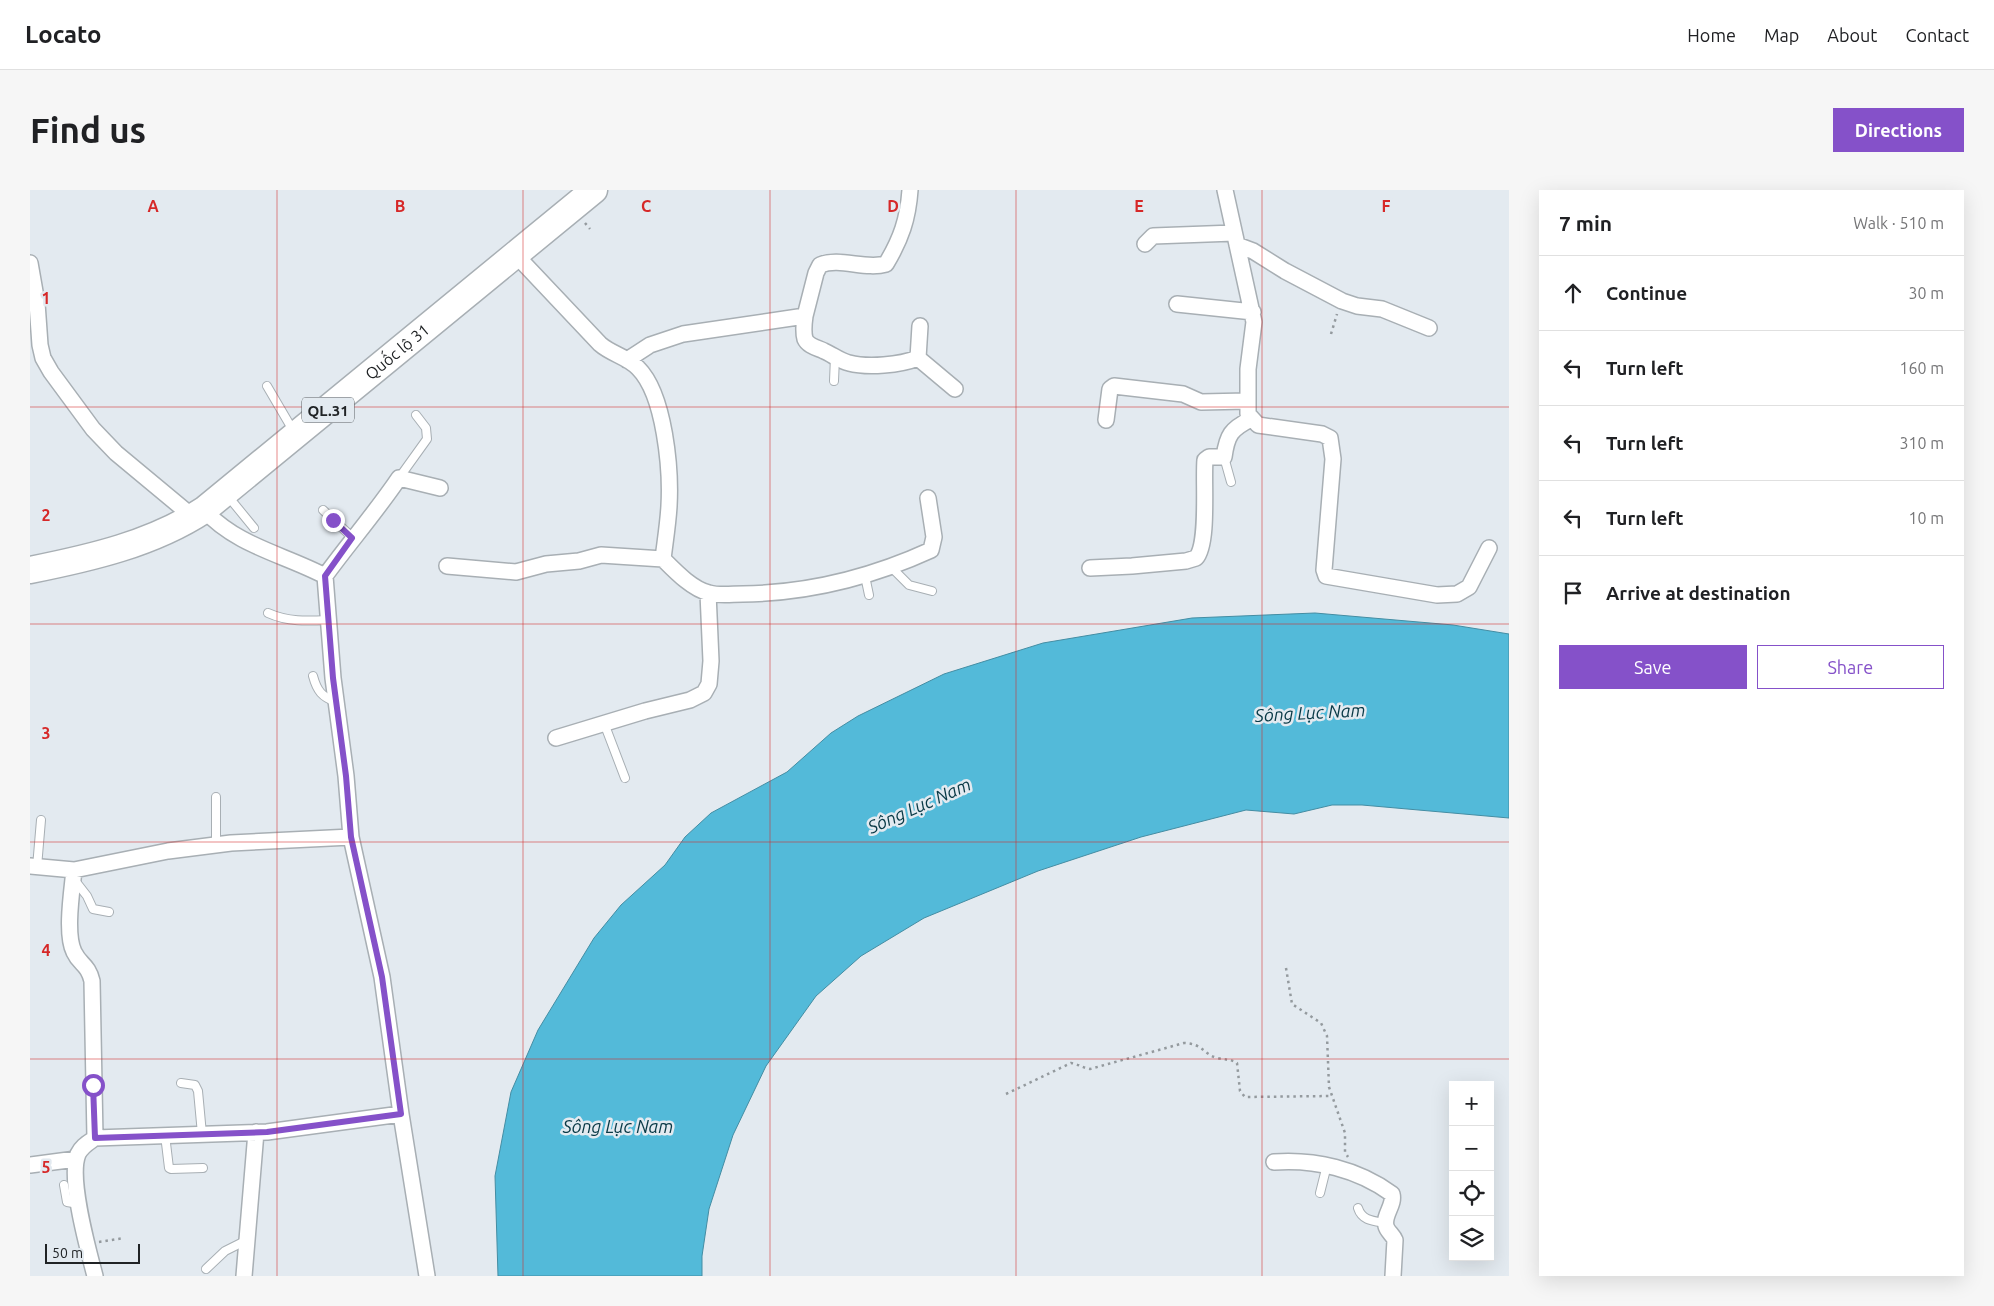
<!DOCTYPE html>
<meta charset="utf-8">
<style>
:root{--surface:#fff;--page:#f6f6f6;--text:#202124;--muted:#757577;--line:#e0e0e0;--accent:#8551c9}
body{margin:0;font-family:Ubuntu,sans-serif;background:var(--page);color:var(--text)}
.controls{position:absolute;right:15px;bottom:15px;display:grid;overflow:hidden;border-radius:0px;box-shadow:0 5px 20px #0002}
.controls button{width:45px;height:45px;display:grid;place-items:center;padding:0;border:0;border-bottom:1px solid var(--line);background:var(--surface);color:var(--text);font:25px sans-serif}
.scale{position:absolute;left:15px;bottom:12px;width:95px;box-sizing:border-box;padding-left:5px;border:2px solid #202325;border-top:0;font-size:14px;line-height:18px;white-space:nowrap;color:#202325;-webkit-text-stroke:4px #e3eaf0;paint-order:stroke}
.stop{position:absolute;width:15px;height:15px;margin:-11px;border:4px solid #8551c9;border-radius:50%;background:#fff}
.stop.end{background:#8551c9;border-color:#fff;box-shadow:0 1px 5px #0008}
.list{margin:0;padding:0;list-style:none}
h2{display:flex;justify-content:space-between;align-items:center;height:65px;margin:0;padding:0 20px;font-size:21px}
h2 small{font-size:16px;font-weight:400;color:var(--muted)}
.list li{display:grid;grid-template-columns:32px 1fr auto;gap:15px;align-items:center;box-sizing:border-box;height:75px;padding:0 20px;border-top:1px solid var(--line)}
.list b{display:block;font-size:19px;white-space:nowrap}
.list em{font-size:16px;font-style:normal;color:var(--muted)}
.actions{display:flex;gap:10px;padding:15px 20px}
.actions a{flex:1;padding:11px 0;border:1px solid var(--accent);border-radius:0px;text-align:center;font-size:18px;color:var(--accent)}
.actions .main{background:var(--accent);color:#fff}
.icon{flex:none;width:28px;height:28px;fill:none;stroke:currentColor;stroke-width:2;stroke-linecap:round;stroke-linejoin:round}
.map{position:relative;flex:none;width:1479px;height:1086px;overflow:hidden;border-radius:0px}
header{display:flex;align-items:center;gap:30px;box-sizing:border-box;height:70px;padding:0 25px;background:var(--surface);border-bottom:1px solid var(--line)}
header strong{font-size:24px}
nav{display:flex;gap:28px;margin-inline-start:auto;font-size:18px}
.intro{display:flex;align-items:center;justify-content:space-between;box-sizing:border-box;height:120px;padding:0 30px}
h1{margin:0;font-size:35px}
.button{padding:12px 22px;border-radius:0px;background:var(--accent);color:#fff;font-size:18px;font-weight:700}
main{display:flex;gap:30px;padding:0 30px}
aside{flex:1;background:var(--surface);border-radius:0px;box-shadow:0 5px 20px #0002}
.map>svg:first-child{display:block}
</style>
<header>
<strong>Locato</strong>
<nav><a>Home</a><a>Map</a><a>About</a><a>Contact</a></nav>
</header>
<div class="intro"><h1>Find us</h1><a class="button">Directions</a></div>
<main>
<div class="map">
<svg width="1479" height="1086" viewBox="0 0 1479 1086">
<rect width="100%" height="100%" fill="#e3eaf0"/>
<path fill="#53bad9" stroke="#448da3" d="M1285 423 1423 435 1479 444V628L1332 615H1302L1264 624 1216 620 1111 647 1008 681 894 728 831 766 786 806 736 876 703 945 679 1019 672 1066V1086H468L465 986 481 902 508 840 564 748 591 715 635 675 655 647 681 623 757 582 801 543 828 526 914 484 1013 453 1162 428Z"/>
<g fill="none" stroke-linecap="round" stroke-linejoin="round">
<defs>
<path id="lane" d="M804 191 805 167
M237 196 264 242
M1194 267 1201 292
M369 288 397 249 396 238 386 225
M197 305 224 338
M293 320 323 348
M860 376 879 395 902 401
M835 386 839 405
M238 423C258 432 277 431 298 430
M283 486C287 501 292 507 306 512
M574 533 595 588
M186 655V607
M7 677 11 630
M43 688 57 706 63 719 79 722
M151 893 165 895 168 901 172 944
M135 945 139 978 141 979 173 978
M34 995 37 1012 49 1014
M1290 1003 1297 975
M1328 1018C1332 1031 1344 1031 1356 1033
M176 1079 195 1061 217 1050"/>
<path id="street" d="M1195 0 1224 132 1218 179V224L1228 235 1292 244 1300 248 1303 269 1294 380 1296 386 1407 405 1427 404 1439 397 1459 358
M1115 54 1123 46 1204 43
M1207 55 1223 61 1255 81 1312 111 1327 116 1352 119 1399 138
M485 64 570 154C581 164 598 167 608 178 635 205 641 280 639 316 638 334 635 352 633 369 645 381 662 399 679 403 689 406 702 404 713 404 778 403 842 387 901 360L904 347 898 308
M0 73 7 113 10 155 13 168 21 182 63 239 86 263 163 327
M1147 114 1223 122
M775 126C774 133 773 142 775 149 778 156 788 158 794 161 803 165 810 171 819 173 838 178 870 175 888 168L890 136
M888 168 925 199
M597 170 620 155 653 144 775 126 786 83 790 75C810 67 835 80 856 74 871 49 878 29 880 0
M1076 230 1080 199 1084 196 1153 204 1171 212 1217 211
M174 320C207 356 253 364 295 386L303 488 316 586 321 647
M417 376 486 382 516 374 549 371 571 365 633 369
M1060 378 1102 376 1156 371 1166 368C1179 354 1173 290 1175 270L1179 267H1194C1197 245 1201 239 1221 229
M295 386C319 353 346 322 369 288L410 298
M526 548 615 521 660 510 674 503 679 494 681 471 678 403
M0 676 44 680 138 661 201 653 321 647 352 787 371 924 397 1086
M44 680C42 701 35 744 44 762 50 775 58 774 62 791L65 948
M1244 972C1285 969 1328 979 1362 1004 1365 1015 1353 1025 1356 1036 1357 1041 1363 1045 1365 1050L1363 1086
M0 975 46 969
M65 1086C58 1059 38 988 48 964 52 956 58 953 65 948L237 942 371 924
M214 1086 226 942"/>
<g id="highway">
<path id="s1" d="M0 380C60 368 122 354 174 320L564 0"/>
</g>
</defs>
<use href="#lane" stroke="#a8afb4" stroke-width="10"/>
<use href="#street" stroke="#a8afb4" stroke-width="18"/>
<use href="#highway" stroke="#a8afb4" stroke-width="29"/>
<path stroke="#949a9e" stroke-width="2.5" stroke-dasharray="2.5 4" stroke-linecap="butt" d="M555 33 560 39
M1301 144 1307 124
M1256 778 1262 814 1291 833 1297 846 1299 897 1315 943V962L1318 967
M976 904 1041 873C1048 874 1053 878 1060 879L1154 853C1174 854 1173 864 1187 868 1195 870 1201 869 1207 873L1210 901 1215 907 1302 906
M69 1052 94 1048"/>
<use href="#lane" stroke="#fff" stroke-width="8"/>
<use href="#street" stroke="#fff" stroke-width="15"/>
<use href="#highway" stroke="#fff" stroke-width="26"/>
</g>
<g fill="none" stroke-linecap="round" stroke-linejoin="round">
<path stroke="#8551c9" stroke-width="6" d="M63 895 65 948 237 942 371 924 352 787 321 647 316 586 303 488 295 386 322 348 303 330"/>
</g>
<path fill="none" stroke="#d62828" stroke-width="1" stroke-opacity="0.55" d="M247 0V1086M493 0V1086M740 0V1086M986 0V1086M1232 0V1086M0 217H1479M0 434H1479M0 652H1479M0 869H1479"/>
<g text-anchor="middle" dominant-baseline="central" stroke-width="5" stroke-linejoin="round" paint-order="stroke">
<rect fill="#e3eaf0" stroke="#5a5f62" stroke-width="1" x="272" y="207.5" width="52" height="25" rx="4"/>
<g font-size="15" font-weight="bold" fill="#202325">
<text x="298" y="220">QL.31</text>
</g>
<g font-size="16" fill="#202325" stroke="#e3eaf0">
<text stroke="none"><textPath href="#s1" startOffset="435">Quốc lộ 31</textPath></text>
</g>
<g font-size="18" font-style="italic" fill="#083946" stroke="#e3eaf0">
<text transform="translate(1280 522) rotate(-3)">Sông Lục Nam</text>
<text transform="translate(889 615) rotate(-24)">Sông Lục Nam</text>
<text x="588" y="936">Sông Lục Nam</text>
</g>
</g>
<g font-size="16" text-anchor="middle" font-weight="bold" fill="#d62828" stroke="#e3eaf0" stroke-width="5" stroke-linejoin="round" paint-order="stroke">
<text x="123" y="22">A</text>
<text x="370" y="22">B</text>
<text x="616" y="22">C</text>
<text x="863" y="22">D</text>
<text x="1109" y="22">E</text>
<text x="1356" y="22">F</text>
<text x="16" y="114">1</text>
<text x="16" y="331">2</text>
<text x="16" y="549">3</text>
<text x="16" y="766">4</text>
<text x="16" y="983">5</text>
</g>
</svg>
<div class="controls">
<button>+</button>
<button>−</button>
<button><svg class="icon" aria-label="locate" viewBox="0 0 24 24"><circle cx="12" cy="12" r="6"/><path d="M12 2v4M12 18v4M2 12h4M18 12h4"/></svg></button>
<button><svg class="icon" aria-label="layers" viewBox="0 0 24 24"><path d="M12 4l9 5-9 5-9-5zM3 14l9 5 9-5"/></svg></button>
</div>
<div class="scale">50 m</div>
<div class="stop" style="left:63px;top:895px"></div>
<div class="stop end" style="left:303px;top:330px"></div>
</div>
<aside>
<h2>7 min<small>Walk · 510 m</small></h2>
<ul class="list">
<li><svg class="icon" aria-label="ahead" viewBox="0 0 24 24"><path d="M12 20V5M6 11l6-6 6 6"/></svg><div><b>Continue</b></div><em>30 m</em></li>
<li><svg class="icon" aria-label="left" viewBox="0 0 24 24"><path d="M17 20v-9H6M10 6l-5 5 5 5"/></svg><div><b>Turn left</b></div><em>160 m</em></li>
<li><svg class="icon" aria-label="left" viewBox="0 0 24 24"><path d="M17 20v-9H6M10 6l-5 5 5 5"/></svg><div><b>Turn left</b></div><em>310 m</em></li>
<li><svg class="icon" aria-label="left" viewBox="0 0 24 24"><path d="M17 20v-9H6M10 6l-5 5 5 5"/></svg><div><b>Turn left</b></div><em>10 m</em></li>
<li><svg class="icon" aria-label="arrive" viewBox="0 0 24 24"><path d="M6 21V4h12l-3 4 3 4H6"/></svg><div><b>Arrive at destination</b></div></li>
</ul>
<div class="actions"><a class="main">Save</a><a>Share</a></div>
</aside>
</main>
